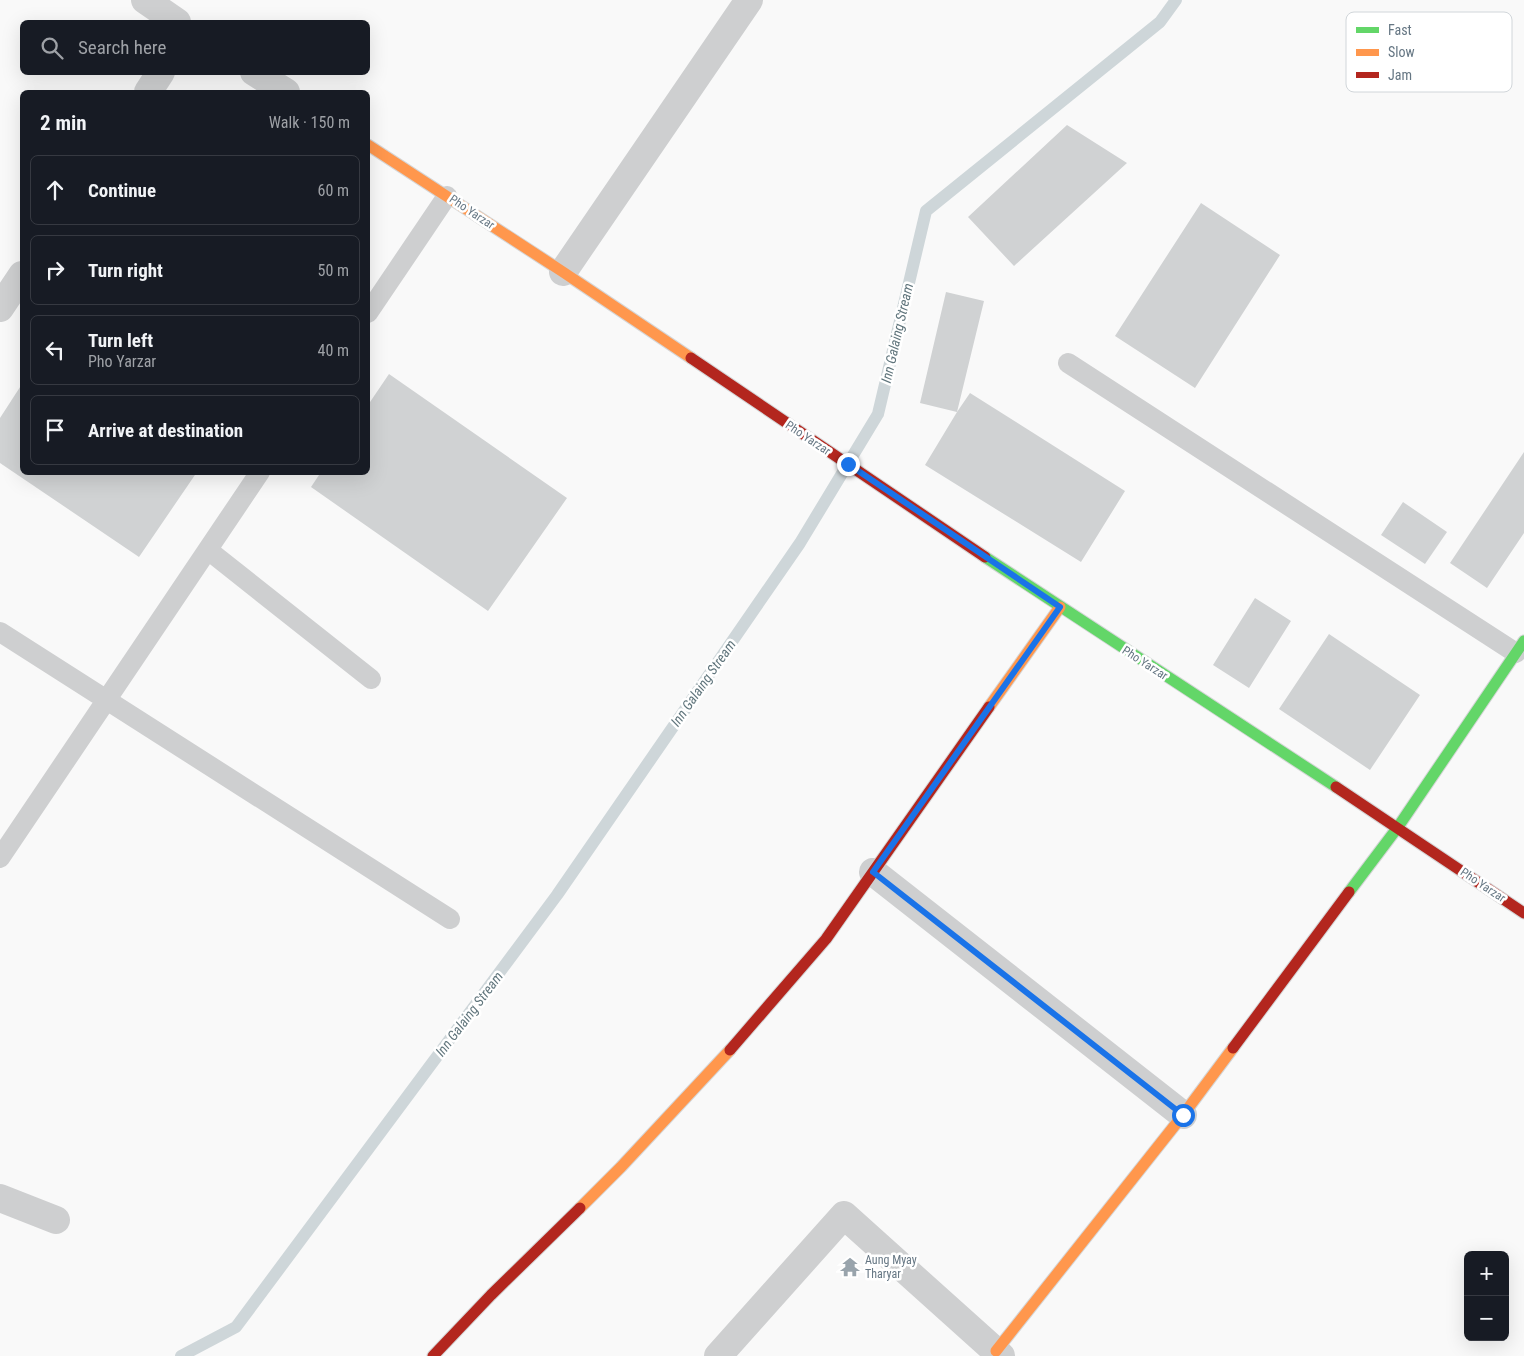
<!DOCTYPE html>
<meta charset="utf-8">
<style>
:root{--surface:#171b24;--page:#242831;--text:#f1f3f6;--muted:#9ea1a6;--line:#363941}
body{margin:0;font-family:"Roboto Condensed",sans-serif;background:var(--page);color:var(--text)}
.controls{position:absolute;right:15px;bottom:15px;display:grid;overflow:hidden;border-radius:8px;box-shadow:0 5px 20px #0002}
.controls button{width:45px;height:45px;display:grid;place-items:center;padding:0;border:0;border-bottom:1px solid var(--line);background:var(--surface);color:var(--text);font:25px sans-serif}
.stop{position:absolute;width:15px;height:15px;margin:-11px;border:4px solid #1a73e8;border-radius:50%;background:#fff}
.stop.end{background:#1a73e8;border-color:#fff;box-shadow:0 1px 5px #0008}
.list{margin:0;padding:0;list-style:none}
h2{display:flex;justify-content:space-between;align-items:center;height:65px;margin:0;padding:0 20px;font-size:21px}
h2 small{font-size:16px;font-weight:400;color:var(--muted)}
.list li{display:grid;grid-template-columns:32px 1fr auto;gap:15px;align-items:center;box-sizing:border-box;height:70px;margin:0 10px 10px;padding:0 10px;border:1px solid var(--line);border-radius:8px}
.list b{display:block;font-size:19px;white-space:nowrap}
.list p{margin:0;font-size:16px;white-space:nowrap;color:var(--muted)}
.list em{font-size:16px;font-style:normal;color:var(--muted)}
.icon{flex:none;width:28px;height:28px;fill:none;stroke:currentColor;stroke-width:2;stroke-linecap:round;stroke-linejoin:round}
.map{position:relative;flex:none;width:1524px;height:1356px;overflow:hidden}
.search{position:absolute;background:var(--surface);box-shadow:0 5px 20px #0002;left:20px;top:20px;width:350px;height:55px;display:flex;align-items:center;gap:12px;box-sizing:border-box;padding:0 18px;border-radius:8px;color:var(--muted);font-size:19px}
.panel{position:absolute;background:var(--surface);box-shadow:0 5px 20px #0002;left:20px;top:90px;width:350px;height:385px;border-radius:8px}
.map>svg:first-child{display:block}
</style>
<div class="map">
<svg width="1524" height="1356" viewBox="0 0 1524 1356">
<rect width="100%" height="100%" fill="#f9f9f9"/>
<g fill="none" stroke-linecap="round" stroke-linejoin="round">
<path stroke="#ced6d9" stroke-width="12" d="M181 1356 236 1327 557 895 800 543 878 414 926 211 1160 22 1176 0"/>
</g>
<path fill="#d0d2d3" d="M1067 125 1127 163 1014 266 968 217Z
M1201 203 1280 255 1195 388 1115 336Z
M946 292 984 301 957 412 970 393 1125 491 1081 562 925 465 957 412 920 403Z
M389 374 567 498 488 611 311 487 321 472H368V405Z
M22 384V472H197L139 557 0 463V418Z
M1524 452V533L1487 588 1450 563Z
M1403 502 1447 532 1425 564 1381 535Z
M1255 598 1291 621 1249 688 1213 665Z
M1329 634 1420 695 1370 770 1279 709Z"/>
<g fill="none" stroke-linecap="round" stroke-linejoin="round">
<defs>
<path id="fast" d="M985 557 1336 787
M1349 892 1398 827 1524 641"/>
<path id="slow" d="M368 145 563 272 691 358
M989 707 1060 607
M580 1208 621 1167 730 1050
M996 1351 1183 1115 1233 1048"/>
<path id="jam" d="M691 358 985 557
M1336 787 1524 913
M1233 1048 1349 892
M730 1050 826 939 989 707
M433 1356 491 1295 580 1208"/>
</defs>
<use href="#fast" stroke="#d5d6d7" stroke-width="13"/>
<use href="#slow" stroke="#d5d6d7" stroke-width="13"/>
<use href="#jam" stroke="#d5d6d7" stroke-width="13"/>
<path stroke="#cecfd0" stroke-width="20" d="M368 313 447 196
M1068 363 1516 653
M208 550 371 679
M0 632 450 919
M0 858 260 472"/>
<path stroke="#cecfd0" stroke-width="28" d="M145 0 177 22
M254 72 286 92
M148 92 161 72
M563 272 749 0
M0 308 22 275
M873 872 1183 1115
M0 1198 56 1220
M718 1356 844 1215 1001 1356"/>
<use href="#fast" stroke="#63d668" stroke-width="11"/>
<use href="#slow" stroke="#ff974d" stroke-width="11"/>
<use href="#jam" stroke="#b3261e" stroke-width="11"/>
</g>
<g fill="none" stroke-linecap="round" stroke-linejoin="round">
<path stroke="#1a73e8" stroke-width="6" d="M848 464 1060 607 873 872 1183 1115"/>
</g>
<defs>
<symbol id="temple-bare" viewBox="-9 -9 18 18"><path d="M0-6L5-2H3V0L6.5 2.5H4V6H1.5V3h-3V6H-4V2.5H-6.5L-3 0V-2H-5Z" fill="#99a4ac" stroke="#fff" stroke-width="2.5" paint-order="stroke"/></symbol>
</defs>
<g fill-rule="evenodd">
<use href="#temple-bare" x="836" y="1253" width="28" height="28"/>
</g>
<g text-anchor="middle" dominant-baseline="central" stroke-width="5" stroke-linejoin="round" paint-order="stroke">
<g font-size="12" fill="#657683" stroke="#fff">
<text transform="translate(472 212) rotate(34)">Pho Yarzar</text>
<text transform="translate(808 438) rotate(34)">Pho Yarzar</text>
<text transform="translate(1145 663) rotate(33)">Pho Yarzar</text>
<text transform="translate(1483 885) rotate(34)">Pho Yarzar</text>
</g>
<g font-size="12" fill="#657683" stroke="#fff" text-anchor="start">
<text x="865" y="1260">Aung Myay<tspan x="865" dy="14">Tharyar</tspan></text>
</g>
<g font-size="14" font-style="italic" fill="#60757c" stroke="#fff">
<text transform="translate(897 333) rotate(-77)">Inn Galaing Stream</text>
<text transform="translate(703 683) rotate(-55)">Inn Galaing Stream</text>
<text transform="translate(469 1014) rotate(-53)">Inn Galaing Stream</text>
</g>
</g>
<rect x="1346" y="12" width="166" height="80" rx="8" fill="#fff" stroke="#d1d6da" stroke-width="1"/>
<rect x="1356" y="27" width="23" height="6" fill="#63d668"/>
<rect x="1356" y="49" width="23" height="7" fill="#ff974d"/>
<rect x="1356" y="72" width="23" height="6" fill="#b3261e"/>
<g font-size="14" fill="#657683">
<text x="1388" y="35">Fast</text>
<text x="1388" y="57">Slow</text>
<text x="1388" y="80">Jam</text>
</g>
</svg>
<div class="controls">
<button>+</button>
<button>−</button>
</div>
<div class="stop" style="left:1183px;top:1115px"></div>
<div class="stop end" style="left:848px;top:464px"></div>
<div class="search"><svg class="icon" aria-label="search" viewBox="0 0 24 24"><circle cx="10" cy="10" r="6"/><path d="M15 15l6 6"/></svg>Search here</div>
<section class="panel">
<h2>2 min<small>Walk · 150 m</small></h2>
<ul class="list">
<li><svg class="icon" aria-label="ahead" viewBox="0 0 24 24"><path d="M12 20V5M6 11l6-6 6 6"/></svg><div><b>Continue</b></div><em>60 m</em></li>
<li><svg class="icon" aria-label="right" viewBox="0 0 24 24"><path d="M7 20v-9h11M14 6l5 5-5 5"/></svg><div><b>Turn right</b></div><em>50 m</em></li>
<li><svg class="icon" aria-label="left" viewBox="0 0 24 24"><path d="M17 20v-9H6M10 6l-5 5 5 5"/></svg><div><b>Turn left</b><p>Pho Yarzar</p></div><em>40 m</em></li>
<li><svg class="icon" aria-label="arrive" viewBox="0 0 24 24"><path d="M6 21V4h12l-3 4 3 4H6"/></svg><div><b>Arrive at destination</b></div></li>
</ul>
</section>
</div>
